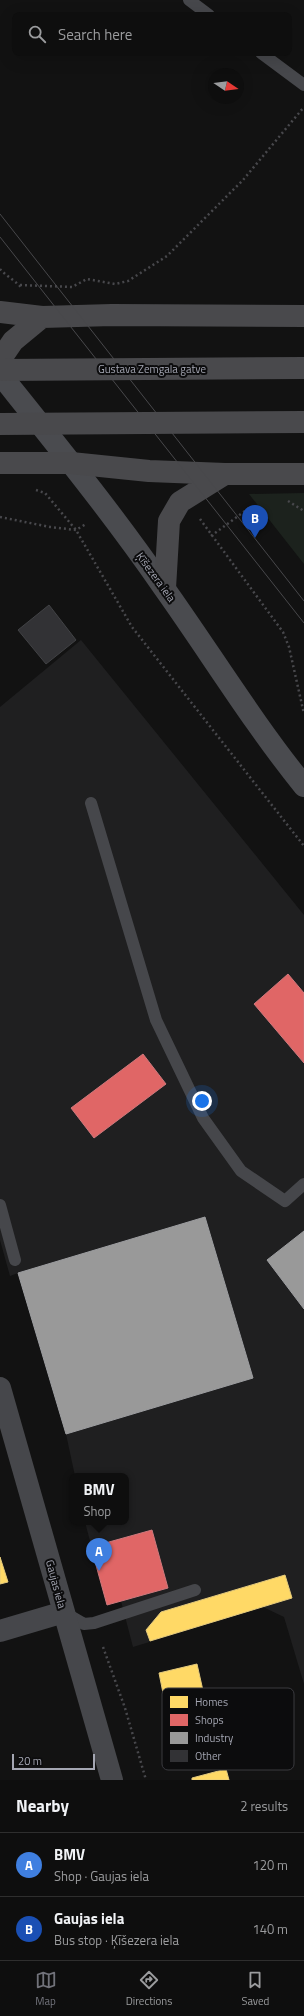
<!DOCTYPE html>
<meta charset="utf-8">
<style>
:root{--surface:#0e0e0e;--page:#171717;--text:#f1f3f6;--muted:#9b9c9e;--line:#2e2e2e;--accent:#71727a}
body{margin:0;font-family:"Titillium Web",sans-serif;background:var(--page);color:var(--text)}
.compass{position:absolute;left:208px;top:68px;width:36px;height:36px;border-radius:50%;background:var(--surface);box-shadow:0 4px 16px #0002;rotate:103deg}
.scale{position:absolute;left:12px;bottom:10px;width:83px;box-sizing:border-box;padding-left:4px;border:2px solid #a4a6b2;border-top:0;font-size:11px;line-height:14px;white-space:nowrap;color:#a4a6b2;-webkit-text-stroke:3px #0c0c0d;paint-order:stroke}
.you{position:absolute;left:202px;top:1101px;width:14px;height:14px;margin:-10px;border:3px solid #fff;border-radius:50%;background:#1a73e8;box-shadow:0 0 0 6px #1a73e833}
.badge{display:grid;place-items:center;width:26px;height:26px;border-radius:50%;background:var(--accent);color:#fff;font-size:13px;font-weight:700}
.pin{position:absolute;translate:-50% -33px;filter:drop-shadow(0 1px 2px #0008)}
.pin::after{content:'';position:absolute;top:21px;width:14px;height:12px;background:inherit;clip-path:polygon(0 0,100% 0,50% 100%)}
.popup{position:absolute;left:69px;top:1473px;width:60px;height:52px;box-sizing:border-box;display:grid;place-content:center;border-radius:8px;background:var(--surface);filter:drop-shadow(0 1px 3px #0005);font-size:13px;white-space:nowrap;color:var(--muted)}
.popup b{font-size:15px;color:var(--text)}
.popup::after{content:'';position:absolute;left:50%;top:100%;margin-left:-8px;border:8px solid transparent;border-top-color:var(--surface)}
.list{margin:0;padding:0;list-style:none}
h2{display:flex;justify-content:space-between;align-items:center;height:52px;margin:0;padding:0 16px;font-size:17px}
h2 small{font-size:13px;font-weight:400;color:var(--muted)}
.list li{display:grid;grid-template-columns:26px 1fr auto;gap:12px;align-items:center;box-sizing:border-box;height:64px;padding:0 16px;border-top:1px solid var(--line)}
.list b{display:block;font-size:15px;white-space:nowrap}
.list p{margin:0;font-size:13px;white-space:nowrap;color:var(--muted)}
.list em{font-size:13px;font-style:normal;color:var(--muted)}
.icon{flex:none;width:22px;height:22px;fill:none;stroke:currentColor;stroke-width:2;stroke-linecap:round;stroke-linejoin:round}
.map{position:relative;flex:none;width:304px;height:1780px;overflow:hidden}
.search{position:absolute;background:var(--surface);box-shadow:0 4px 16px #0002;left:12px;right:12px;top:12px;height:44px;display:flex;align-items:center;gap:10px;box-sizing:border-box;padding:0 14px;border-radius:8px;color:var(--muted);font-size:15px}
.sheet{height:180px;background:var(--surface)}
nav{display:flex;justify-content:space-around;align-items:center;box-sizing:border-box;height:56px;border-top:1px solid var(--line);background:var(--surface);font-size:11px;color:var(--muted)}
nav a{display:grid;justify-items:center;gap:2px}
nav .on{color:var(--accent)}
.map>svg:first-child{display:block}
</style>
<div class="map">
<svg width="304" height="1780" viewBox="0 0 304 1780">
<rect width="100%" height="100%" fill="#121212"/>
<path fill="#1f1f20" d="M81 640 304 915V1684L284 1617 263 1607 133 1647 121 1601 107 1605 85 1522H126V1476H75L66 1434 18 1273 10 1276 0 1240V707Z"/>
<path fill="#1c221d" d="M304 493V564L249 494Z"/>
<path fill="#ffd966" stroke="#e4ca7d" d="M0 1557 8 1582 0 1584Z
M285 1575 292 1598 150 1641 146 1630 161 1612Z
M197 1664 206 1704 167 1713 159 1673Z
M226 1769 229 1780H192V1778Z"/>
<path fill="#e06666" stroke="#ce797d" d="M288 974 304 993V1063L254 1004Z
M143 1054 166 1084 94 1138 71 1108Z
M152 1530 168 1588 107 1605 91 1547Z"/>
<path fill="#999" stroke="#9c9da0" d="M205 1217 253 1378 66 1434 18 1273Z
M304 1231V1309L267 1260Z"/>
<path fill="#323235" stroke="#414245" d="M49 605 76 640 46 664 18 630Z"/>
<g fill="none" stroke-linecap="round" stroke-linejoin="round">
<path stroke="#48484c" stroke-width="2.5" stroke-dasharray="2 3" stroke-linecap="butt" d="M0 269C7 277 18 282 22 289
M20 285 72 287 87 279 115 284 128 281 167 256 243 180 304 107
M36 490 45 493 76 530 132 627 304 846
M288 501 304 511
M0 517 50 527 76 530 86 524
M200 519 283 632 289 647 304 714
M211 536 249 508 260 517 258 525
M103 1647 125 1708 146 1780"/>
<path stroke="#46474b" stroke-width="12" d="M189 0 209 15
M261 53 304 85
M91 803 156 1020 203 1118 241 1171 285 1201 304 1184
M0 1205 15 1260
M65 1613 84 1624 94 1623 195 1590"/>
<path stroke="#46474b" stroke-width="22" d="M0 1388 112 1780
M0 1631 64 1612"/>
<path stroke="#4a4b4f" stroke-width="22" d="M0 374C56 444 113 514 164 588 211 654 253 723 304 786"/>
<path stroke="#49494c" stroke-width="22" d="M0 312 42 317 112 315 304 316
M0 360 13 341 42 317
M0 463H71L149 471 225 474H304
M165 588 169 521 180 502 225 474"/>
<path stroke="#48484b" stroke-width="1" d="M0 214 304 601
M0 237 304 623"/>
<path stroke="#49494c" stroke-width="22" d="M0 370 304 368
M0 424 304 422"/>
</g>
<g text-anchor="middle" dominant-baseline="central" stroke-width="4" stroke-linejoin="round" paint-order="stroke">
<g font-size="11" fill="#a4a6b2" stroke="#0c0c0d">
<text x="152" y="369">Gustava Zemgala gatve</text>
<text transform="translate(156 577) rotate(54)">Ķīšezera iela</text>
<text transform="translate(56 1584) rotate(75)">Gaujas iela</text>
</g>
</g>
<rect x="162" y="1688" width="132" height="82" rx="6" fill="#0c0c0d" stroke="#3a3a3f" stroke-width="1"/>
<rect x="170" y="1696" width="18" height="12" fill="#ffd966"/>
<rect x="170" y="1714" width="18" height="12" fill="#e06666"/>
<rect x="170" y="1732" width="18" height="12" fill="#999"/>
<rect x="170" y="1750" width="18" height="12" fill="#323235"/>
<g font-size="11" fill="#a4a6b2">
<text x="195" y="1706">Homes</text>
<text x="195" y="1724">Shops</text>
<text x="195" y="1742">Industry</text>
<text x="195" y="1760">Other</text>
</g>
</svg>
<svg class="compass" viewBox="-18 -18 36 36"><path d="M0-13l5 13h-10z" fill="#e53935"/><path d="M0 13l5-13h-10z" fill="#9b9c9e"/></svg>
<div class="scale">20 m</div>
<div class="you"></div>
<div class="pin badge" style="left:99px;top:1571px;background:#3f7fe0">A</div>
<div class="popup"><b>BMV</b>Shop</div>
<div class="pin badge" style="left:255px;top:538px;background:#1a4fb4">B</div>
<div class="search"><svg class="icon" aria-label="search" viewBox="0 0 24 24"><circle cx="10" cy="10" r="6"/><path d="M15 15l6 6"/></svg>Search here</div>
</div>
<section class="sheet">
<h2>Nearby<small>2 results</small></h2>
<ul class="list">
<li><span class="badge" style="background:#3f7fe0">A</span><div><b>BMV</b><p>Shop · Gaujas iela</p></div><em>120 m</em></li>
<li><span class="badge" style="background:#1a4fb4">B</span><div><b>Gaujas iela</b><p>Bus stop · Ķīšezera iela</p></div><em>140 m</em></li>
</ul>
</section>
<nav>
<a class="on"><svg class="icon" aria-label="map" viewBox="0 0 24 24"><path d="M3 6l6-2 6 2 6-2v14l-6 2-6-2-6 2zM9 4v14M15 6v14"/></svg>Map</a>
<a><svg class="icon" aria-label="directions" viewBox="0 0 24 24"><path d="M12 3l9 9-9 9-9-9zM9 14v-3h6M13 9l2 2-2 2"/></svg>Directions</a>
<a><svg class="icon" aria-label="saved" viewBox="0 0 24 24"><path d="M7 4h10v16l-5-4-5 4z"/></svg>Saved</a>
</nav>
